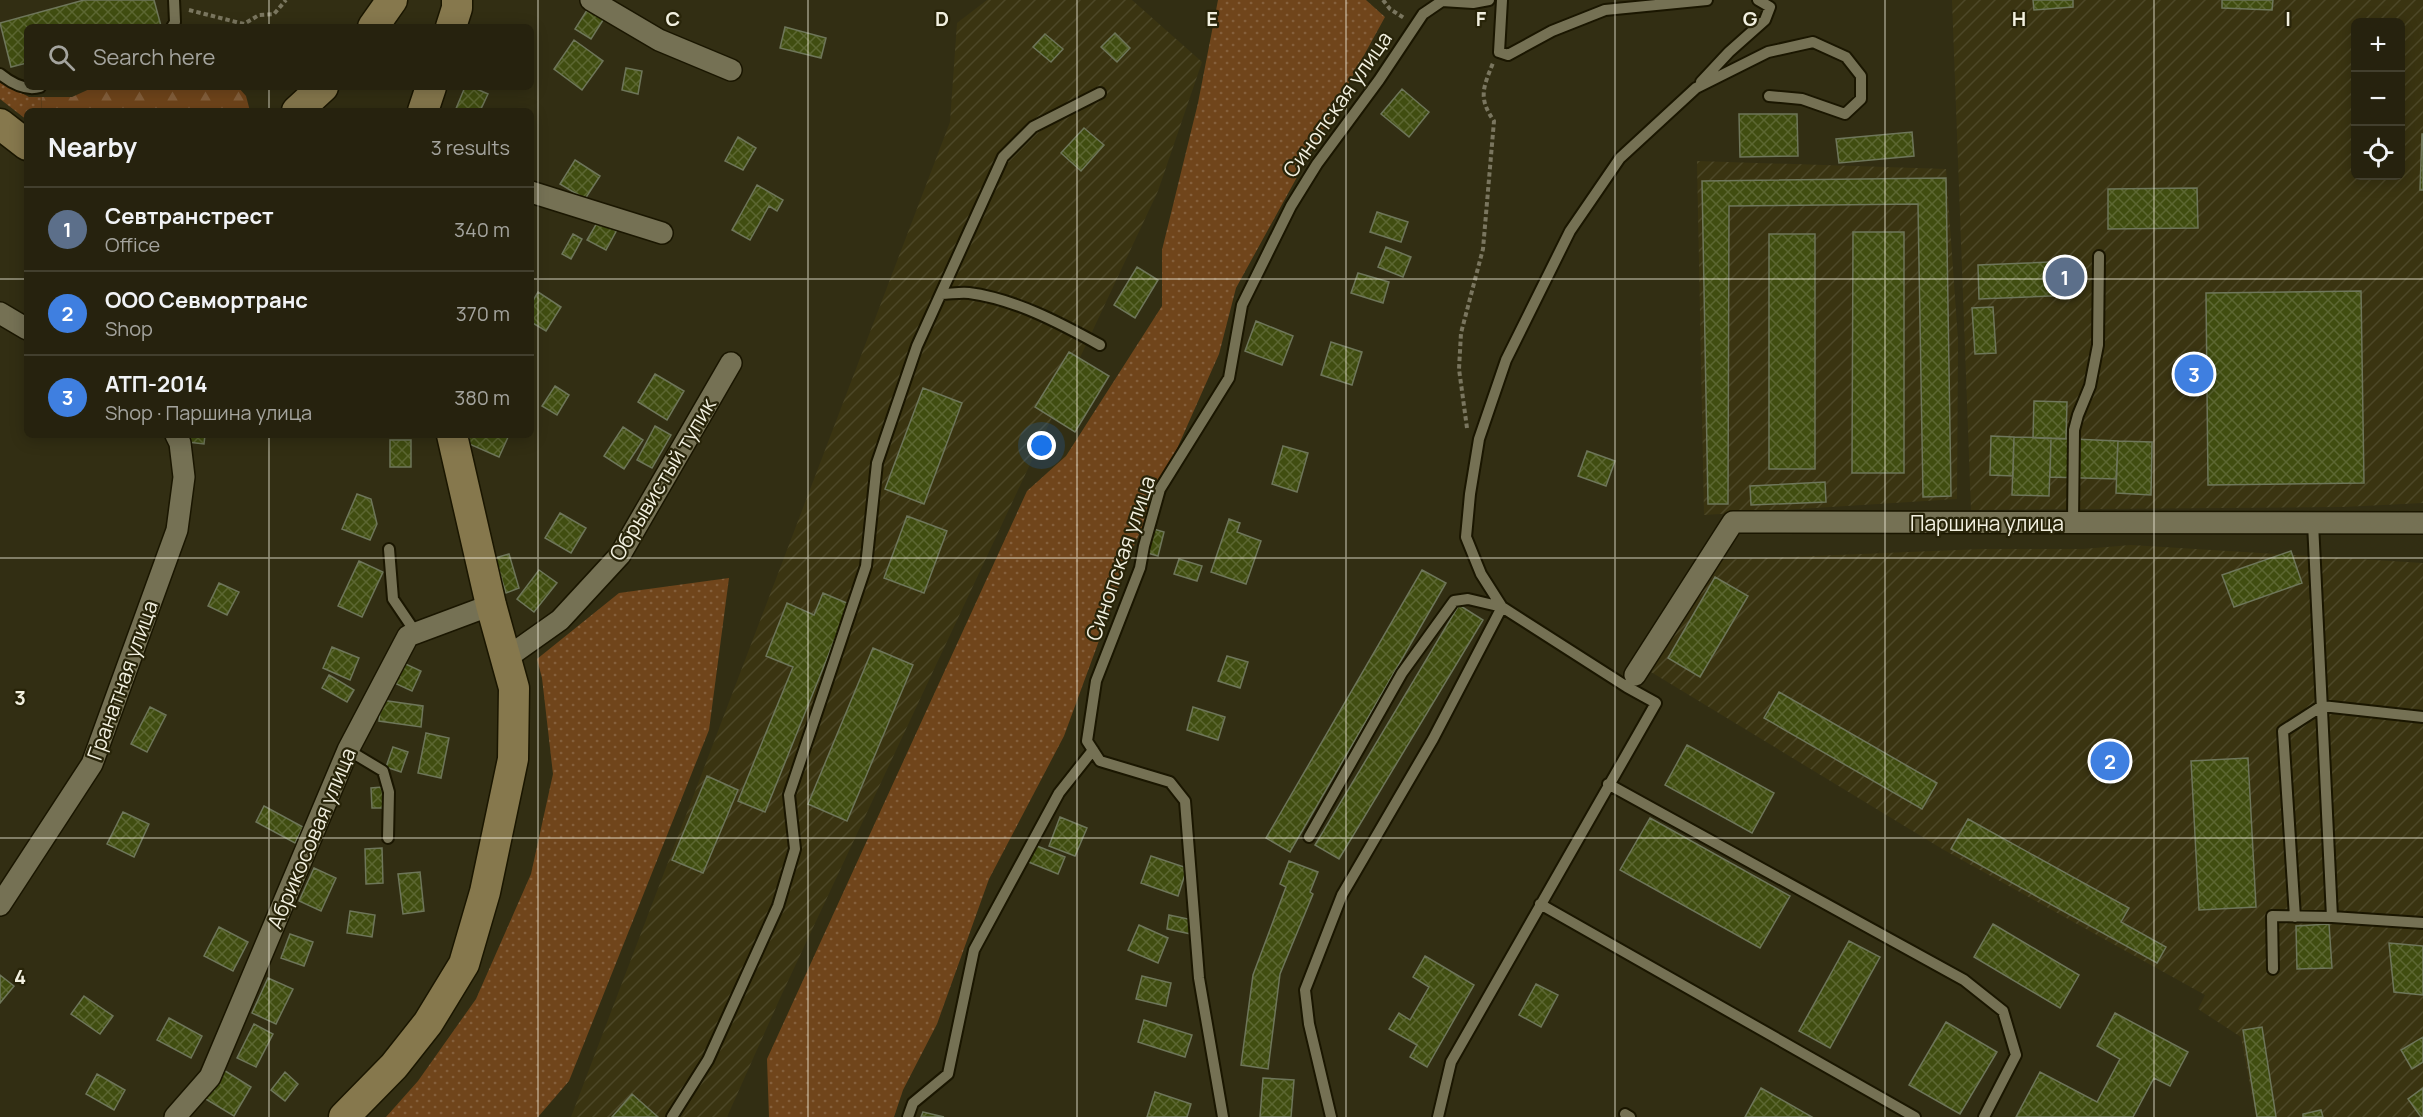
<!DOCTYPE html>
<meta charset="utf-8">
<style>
:root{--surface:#26220e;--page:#322f1c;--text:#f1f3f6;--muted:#a4a49e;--line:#423f2e;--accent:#1a73e8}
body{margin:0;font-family:Manrope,sans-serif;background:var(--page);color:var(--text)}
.controls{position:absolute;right:18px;top:18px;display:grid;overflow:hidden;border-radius:9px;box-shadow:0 3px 15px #0003}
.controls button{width:54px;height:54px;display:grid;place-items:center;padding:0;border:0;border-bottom:2px solid var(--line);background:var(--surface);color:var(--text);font:30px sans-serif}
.you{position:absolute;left:1042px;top:446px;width:21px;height:21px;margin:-15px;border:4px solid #fff;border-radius:50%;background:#1a73e8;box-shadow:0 0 0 9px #1a73e833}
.badge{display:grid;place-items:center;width:39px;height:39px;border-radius:50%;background:var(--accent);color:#fff;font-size:20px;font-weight:700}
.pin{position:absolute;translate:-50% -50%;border:3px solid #fff;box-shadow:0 2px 6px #0006}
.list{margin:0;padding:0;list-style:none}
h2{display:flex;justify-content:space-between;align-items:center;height:78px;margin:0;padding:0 24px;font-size:26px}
h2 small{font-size:20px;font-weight:400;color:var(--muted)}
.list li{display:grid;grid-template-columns:39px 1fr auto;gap:18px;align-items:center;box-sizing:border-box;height:84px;padding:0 24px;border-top:2px solid var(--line)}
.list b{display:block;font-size:22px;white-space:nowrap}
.list p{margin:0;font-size:20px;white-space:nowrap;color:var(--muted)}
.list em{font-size:20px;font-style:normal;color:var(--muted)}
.icon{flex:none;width:33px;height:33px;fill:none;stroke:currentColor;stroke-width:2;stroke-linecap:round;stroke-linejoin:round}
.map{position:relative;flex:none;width:2423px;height:1117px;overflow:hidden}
.search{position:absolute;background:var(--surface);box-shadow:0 3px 15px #0003;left:24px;top:24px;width:510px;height:66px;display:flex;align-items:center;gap:15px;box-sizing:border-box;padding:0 21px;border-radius:9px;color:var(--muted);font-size:22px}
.panel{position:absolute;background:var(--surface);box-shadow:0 3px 15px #0003;left:24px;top:108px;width:510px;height:330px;border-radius:9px}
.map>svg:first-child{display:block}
</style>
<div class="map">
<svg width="2423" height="1117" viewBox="0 0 2423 1117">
<defs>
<pattern id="industrial-furrows" width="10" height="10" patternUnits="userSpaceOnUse" patternTransform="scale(1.5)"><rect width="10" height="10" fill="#3a3411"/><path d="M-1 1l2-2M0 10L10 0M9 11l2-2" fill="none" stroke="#4d4828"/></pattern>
<pattern id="grass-dots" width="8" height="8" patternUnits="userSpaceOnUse" patternTransform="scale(1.5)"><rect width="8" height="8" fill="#70451b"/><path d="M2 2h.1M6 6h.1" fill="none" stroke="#85603c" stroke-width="1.8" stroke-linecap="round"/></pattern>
<pattern id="forest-firs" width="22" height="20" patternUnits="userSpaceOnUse" patternTransform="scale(1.5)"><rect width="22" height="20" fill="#70451b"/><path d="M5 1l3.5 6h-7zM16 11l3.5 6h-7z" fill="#85603c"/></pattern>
<pattern id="building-cross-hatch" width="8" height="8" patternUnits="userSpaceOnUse" patternTransform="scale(1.5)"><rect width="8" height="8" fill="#404d10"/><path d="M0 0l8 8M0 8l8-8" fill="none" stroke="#5c6732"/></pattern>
</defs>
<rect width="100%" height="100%" fill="#322e13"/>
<path fill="url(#industrial-furrows)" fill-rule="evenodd" d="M987 0H1132L1202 62 1158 191 781 996 727 1117H571L950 122 957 23Z
M1952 0H2423V503L2343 507 1971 510ZM2356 22H2400V176H2356Z
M1697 161 1946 169 1958 340 1957 499 1704 515Z
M2131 545 2423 563V1117H2256L2241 1037 2198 1009 2205 995 1944 850 1651 672 1719 560 1981 549H2083Z"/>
<path fill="url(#grass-dots)" d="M1218 0H1366L1385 17 1236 288 1219 354 1133 548 1064 736 989 879 937 1024 903 1090 894 1117H769L767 1059 1027 491 1066 456 1162 306V250L1198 103Z
M0 81 29 97H42L41 111H27V120L0 99Z
M729 578 709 730 569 1081 538 1117H386L418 1081 476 999 531 874 553 774 542 678 537 659 619 593Z"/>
<path fill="url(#forest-firs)" d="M94 87H238L246 96 250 111H41L42 97H72Z"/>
<path fill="url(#building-cross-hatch)" stroke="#6e765a" stroke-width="1.5" d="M84 0H154L161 26 27 27V63L11 67 0 23Z
M2033 0H2073V7L2034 10Z
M2222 0H2273L2272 10 2222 8Z
M589 7 605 17 591 39 575 29Z
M785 27 826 38 821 58 780 48Z
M1115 33 1130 48 1117 62 1101 47Z
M1045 34 1063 49 1051 62 1033 47Z
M574 40 603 61 582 90 554 69Z
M626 68 642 71 638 94 622 90Z
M465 87H472L488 94 480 111H455Z
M1402 89 1429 112 1409 137 1381 114Z
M1739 114H1797L1798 156 1740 157Z
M1084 128 1104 145 1081 171 1061 153Z
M1912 132 1914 156 1839 163 1836 139Z
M2422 134H2423V190H2420Z
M738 137 756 148 743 170 725 161Z
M575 160 600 176 585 199 560 184Z
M1946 178 1951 496 1923 497 1918 204 1729 206 1728 504H1708L1702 181Z
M757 185 783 200 777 211 769 206 750 240 732 230Z
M2197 188 2198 228 2108 229V189Z
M1377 212 1408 222 1401 242 1370 232Z
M601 216 619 226 606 250 587 240Z
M1853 232H1904V473H1852Z
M573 234 582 239 571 259 562 254Z
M1769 234H1815V469H1769Z
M1386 247 1411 257 1403 277 1378 267Z
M2074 261 2076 295 1979 299 1978 265Z
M1137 267 1158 280 1135 318 1114 305Z
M1358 273 1389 282 1383 303 1351 293Z
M2361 291 2364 483 2208 485 2206 293Z
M538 292 561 307 546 331 531 322V304Z
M1993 307 1996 353 1975 354 1972 308Z
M1256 321 1293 336 1282 365 1245 351Z
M1331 342 1362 352 1352 385 1321 375Z
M1069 352 1109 376 1075 432 1035 407Z
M655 374 684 391 667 420 638 402Z
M555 386 569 395 557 415 542 406Z
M923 388 962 403 924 504 885 489Z
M2034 401 2067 402 2066 439 2033 438Z
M655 426 671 435 652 468 637 460Z
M623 427 643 440 624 469 604 456Z
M190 435H205L204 444 188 442Z
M471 435H509L499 457 467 443Z
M1991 436 2014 437 2013 476 1990 475Z
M2014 437 2051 438 2049 496 2012 495Z
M2051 438 2118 441 2116 479 2050 477Z
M390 440H411V467H390Z
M2118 441 2152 442 2151 495 2116 493Z
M1283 446 1308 453 1297 492 1272 484Z
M1587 451 1615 461 1606 486 1578 476Z
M1825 482 1826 502 1751 505 1750 486Z
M357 494 371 499 377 524 370 540 342 529Z
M560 513 586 528 571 553 545 538Z
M907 516 947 531 924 593 884 578Z
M1229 519 1240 523 1237 532 1261 541 1246 584 1211 572Z
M1150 528 1164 532 1158 556 1144 552Z
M2291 551 2302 583 2234 607 2222 575Z
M509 554 519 588 506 593 495 558Z
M1179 559 1202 566 1197 581 1174 574Z
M359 561 383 572 362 617 338 606Z
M539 570 557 583 534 612 517 599Z
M1422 570 1446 583 1290 852 1266 838Z
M1715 577 1748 596 1700 677 1668 658Z
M219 583 239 592 227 615 208 606Z
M823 593 849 604 765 812 738 801 793 667 766 656 787 603 814 615Z
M1459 605 1483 620 1339 859 1315 845Z
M332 647 359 658 350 680 323 668Z
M873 648 913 665 847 821 808 804Z
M1227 656 1248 662 1240 688 1218 681Z
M399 661 421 671 412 691 390 681Z
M329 675 354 690 347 702 322 688Z
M1779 692 1937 783 1922 809 1764 718Z
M381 700 423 706 421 727 379 721Z
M150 707 166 715 147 752 131 744Z
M1193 707 1225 717 1218 740 1187 730Z
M426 733 449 738 441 778 418 773Z
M1687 745 1774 793 1752 833 1665 785Z
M393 747 408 752 401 772 386 767Z
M2248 758 2256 907 2199 910 2191 761Z
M707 776 738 790 703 873 672 860Z
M382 787 384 808H372L371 788Z
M264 806 303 827 295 843 256 822Z
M123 812 149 824 134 857 107 844Z
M1060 817 1087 828 1075 856 1049 846Z
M1650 818 1790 896 1760 948 1620 870Z
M1968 819 2129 908 2121 922 2166 947 2157 963 1951 849Z
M1032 844 1065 857 1058 874 1026 861Z
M382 848 383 883 366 884 365 849Z
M1151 856 1187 868 1178 896 1141 883Z
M1289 861 1318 872 1310 892 1313 894 1280 974 1268 1069 1241 1065 1253 975 1286 887 1280 884Z
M314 868 336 878 321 911 299 901Z
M420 872 424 911 403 914 398 874Z
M350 911 375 915 372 937 347 933Z
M1169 915 1193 920 1191 934 1167 929Z
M1993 924 2079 975 2060 1008 1974 957Z
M2329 924 2332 968 2297 969 2296 926Z
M1139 925 1168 938 1158 963 1128 950Z
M219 927 248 942 233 971 204 956Z
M290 934 313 942 304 966 281 958Z
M1849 941 1880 957 1830 1048 1799 1031Z
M2389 943 2423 946V995L2394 992Z
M1425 956 1474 985 1427 1067 1410 1057 1417 1045 1389 1029 1399 1013 1410 1020 1429 987 1413 977Z
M0 975 14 986 0 1003Z
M1142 976 1171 983 1166 1006 1136 999Z
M268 978 293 989 276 1024 252 1013Z
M1536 984 1558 995 1541 1027 1519 1015Z
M84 996 113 1016 100 1034 71 1014Z
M2115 1013 2188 1052 2170 1086 2154 1078 2133 1117H2016L2040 1072 2097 1102 2120 1059 2097 1046Z
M169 1018 202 1036 191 1058 157 1040Z
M1144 1020 1192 1035 1185 1057 1138 1042Z
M1946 1022 1997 1052 1960 1114 1909 1085Z
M254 1024 273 1034 256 1067 237 1058Z
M2262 1027 2276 1117H2257L2243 1030Z
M2423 1037V1062L2412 1069 2401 1050Z
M222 1069 251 1087 234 1116 204 1098Z
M285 1072 298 1084 285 1101 271 1090Z
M97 1074 125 1090 114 1110 86 1094Z
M1263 1078 1294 1080 1291 1117H1260Z
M1761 1088 1812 1117H1745Z
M2423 1088V1117H2421L2408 1099Z
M1155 1092 1191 1104 1187 1117H1147Z
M632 1094 658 1117H612Z
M2321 1110 2323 1117H2303V1114Z
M923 1112 944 1117H921Z"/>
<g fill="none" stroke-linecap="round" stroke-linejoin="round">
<defs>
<path id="service" d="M1502 0 1499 52 1508 55 1552 31 1605 10 1707 0
M172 27 175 22 174 0
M0 74C11 83 26 91 40 87
M1701 82 1729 52 1765 20 1770 7 1758 0
M941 294C950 294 960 292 969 293 1015 299 1060 323 1100 345
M2073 523 2074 430 2078 415 2090 386 2098 345 2099 256
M2313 523 2332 917
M389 549 393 599 416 633
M1635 675 1627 687 1502 607 1481 574 1466 537 1470 494 1479 439 1506 360 1570 231 1620 158 1696 88 1768 52 1813 42 1846 57 1861 76V99L1845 114 1802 99 1769 96
M348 750 383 771 389 792 388 838
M1608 784 1964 980 2003 1011 2016 1055 1984 1117
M1309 837 1402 673 1454 601 1468 599 1502 607 1433 739 1342 895 1305 990 1309 1024 1331 1117
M1540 904 1915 1117
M2295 917 2283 731 2322 706 2423 717
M2273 969 2272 916 2332 917 2423 923
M1625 1114 1630 1117
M672 1117 708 1060 778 906 795 849 789 795 866 566 877 463 917 346 1003 157 1033 127 1100 93
M908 1117 913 1103 948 1074 974 950 1059 793 1093 750
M1223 1117 1199 978 1185 801 1170 782 1100 761 1087 741 1096 681 1140 568 1144 546 1160 489 1229 378 1242 305 1291 206 1317 164 1379 80 1423 14 1442 1 1473 3 1489 0
M1438 1117 1451 1062 1656 703 1627 687"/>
<path id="minor" d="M591 0 659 40 731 70
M531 192 662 233
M0 313 27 329
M505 659 560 620 620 555 731 363
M1635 675 1733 522 2423 523
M0 905 92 764 177 530 184 477 180 443 176 435
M175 1117 210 1077 348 750 408 636 491 605"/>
<path id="secondary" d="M373 27 392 0
M451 27 457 8V0
M297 111 323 87
M423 111 431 87
M0 124 27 145
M344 1117 394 1066 428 1023 464 964 485 892 513 759 514 688 491 605 452 435"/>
</defs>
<use href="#service" stroke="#1a1600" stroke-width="14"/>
<use href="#minor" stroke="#1a1600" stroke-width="24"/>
<use href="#secondary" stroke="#1a1600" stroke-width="33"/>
<path stroke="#7a765f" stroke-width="4" stroke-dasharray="4.5 3" stroke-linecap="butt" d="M1383 0 1390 9 1404 18
M189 10 244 24 259 15 274 14 286 0
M1467 428 1459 369 1461 333 1483 249 1494 121C1478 98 1483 88 1493 63"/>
<use href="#service" stroke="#757154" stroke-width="10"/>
<use href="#minor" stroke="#757154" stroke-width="21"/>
<use href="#secondary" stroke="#86784d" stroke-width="30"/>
</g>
<path fill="none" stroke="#f2f0e0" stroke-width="1.5" stroke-opacity="0.55" d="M269 0V27M538 0V1117M808 0V1117M1077 0V1117M1346 0V1117M1615 0V1117M1885 0V1117M2154 0V1117M269 87V111M0 279H27M531 279H2423M269 435V1117M0 558H2423M0 838H2423"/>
<g text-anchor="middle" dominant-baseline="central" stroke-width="4.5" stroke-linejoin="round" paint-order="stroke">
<g font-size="21" fill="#f2f0e0" stroke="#282409">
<text transform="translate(1337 104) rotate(-55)">Синопская улица</text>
<text transform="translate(662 479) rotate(-59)">Обрывистый тупик</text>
<text x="1987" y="523">Паршина улица</text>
<text transform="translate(1120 558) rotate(-71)">Синопская улица</text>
<text transform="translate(122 680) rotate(-70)">Гранатная улица</text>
<text transform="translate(311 838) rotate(-67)">Абрикосовая улица</text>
</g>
</g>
<g font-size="20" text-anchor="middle" font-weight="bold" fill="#f2f0e0" stroke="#282409" stroke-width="4.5" stroke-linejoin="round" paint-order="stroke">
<text x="673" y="26">C</text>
<text x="942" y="26">D</text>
<text x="1212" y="26">E</text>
<text x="1481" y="26">F</text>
<text x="1750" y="26">G</text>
<text x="2019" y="26">H</text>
<text x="2288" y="26">I</text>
<text x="20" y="705">3</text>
<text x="20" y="984">4</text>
</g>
</svg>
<div class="controls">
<button>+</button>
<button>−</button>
<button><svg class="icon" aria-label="locate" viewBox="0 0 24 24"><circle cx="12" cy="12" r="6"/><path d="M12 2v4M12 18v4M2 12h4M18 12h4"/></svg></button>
</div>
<div class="you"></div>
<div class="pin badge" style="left:2065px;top:277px;background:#5c6f8a">1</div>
<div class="pin badge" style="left:2110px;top:761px;background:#3f7fe0">2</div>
<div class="pin badge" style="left:2194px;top:374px;background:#3f7fe0">3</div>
<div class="search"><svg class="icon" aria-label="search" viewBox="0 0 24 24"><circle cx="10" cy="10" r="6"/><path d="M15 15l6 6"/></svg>Search here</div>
<section class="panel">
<h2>Nearby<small>3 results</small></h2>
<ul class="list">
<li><span class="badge" style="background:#5c6f8a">1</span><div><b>Севтранстрест</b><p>Office</p></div><em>340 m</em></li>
<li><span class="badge" style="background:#3f7fe0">2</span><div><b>ООО Севмортранс</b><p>Shop</p></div><em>370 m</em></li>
<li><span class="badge" style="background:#3f7fe0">3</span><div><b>АТП-2014</b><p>Shop · Паршина улица</p></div><em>380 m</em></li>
</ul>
</section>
</div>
